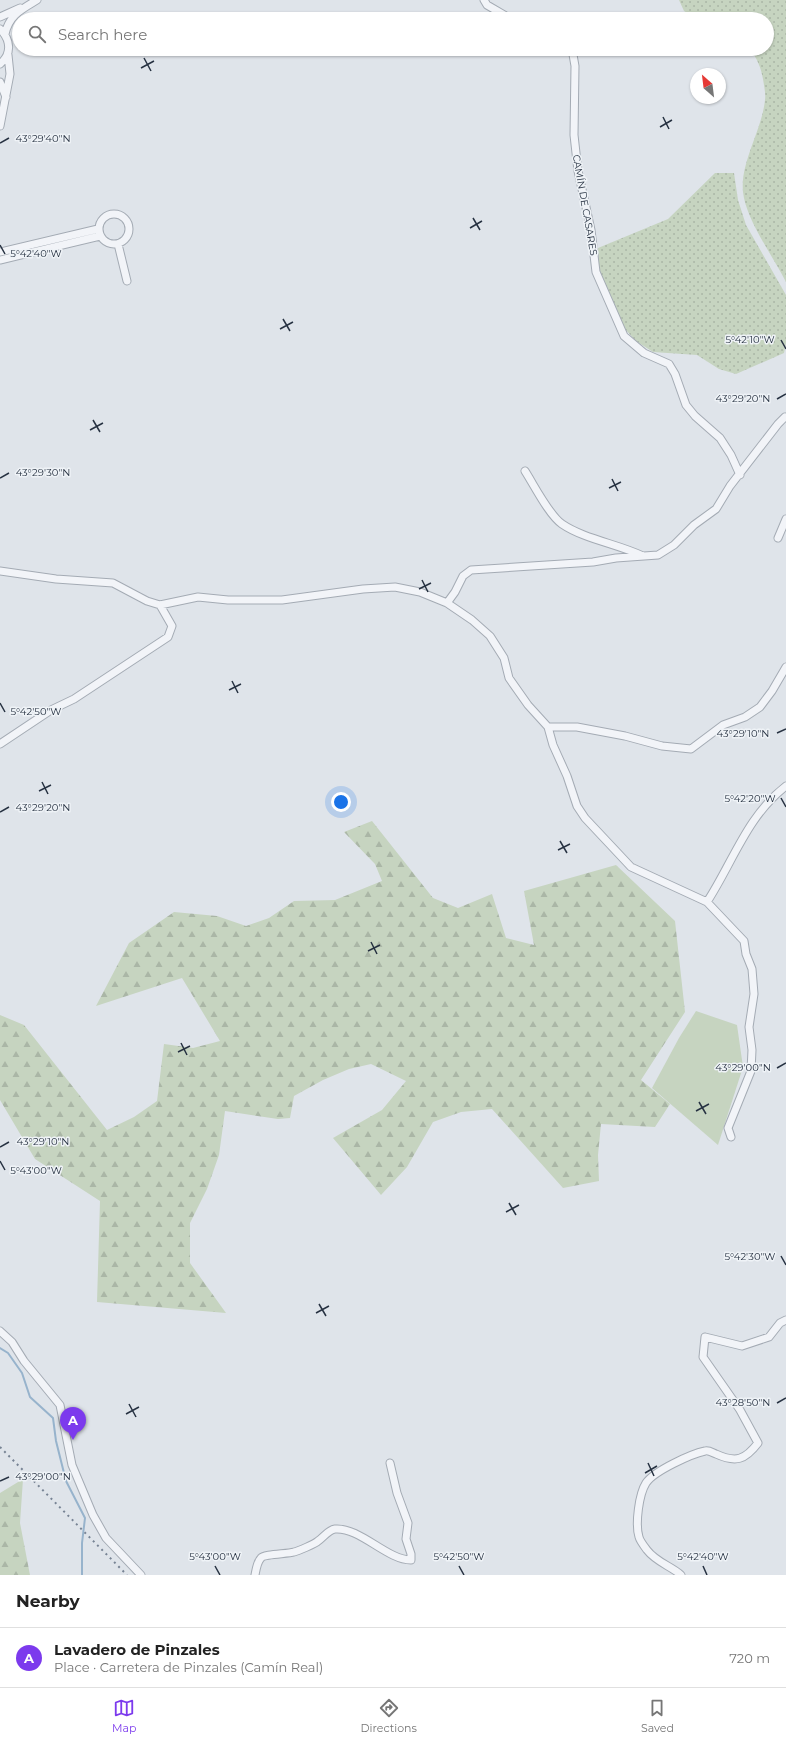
<!DOCTYPE html>
<meta charset="utf-8">
<style>
:root{--surface:#fff;--page:#f6f6f6;--text:#222;--muted:#767676;--line:#e0e0e0;--accent:#7c3aed}
body{margin:0;font-family:Montserrat,sans-serif;background:var(--page);color:var(--text)}
.compass{position:absolute;left:690px;top:68px;width:36px;height:36px;border-radius:50%;background:var(--surface);box-shadow:0 1px 3px #0004;rotate:332deg}
.you{position:absolute;left:341px;top:802px;width:14px;height:14px;margin:-10px;border:3px solid #fff;border-radius:50%;background:#1a73e8;box-shadow:0 0 0 6px #1a73e833}
.badge{display:grid;place-items:center;width:26px;height:26px;border-radius:50%;background:var(--accent);color:#fff;font-size:13px;font-weight:700}
.pin{position:absolute;translate:-50% -33px;filter:drop-shadow(0 1px 2px #0008)}
.pin::after{content:'';position:absolute;top:21px;width:14px;height:12px;background:inherit;clip-path:polygon(0 0,100% 0,50% 100%)}
.list{margin:0;padding:0;list-style:none}
h2{display:flex;justify-content:space-between;align-items:center;height:52px;margin:0;padding:0 16px;font-size:17px}
h2 small{font-size:13px;font-weight:400;color:var(--muted)}
.list li{display:grid;grid-template-columns:26px 1fr auto;gap:12px;align-items:center;box-sizing:border-box;height:60px;padding:0 16px;border-top:1px solid var(--line)}
.list b{display:block;font-size:15px;white-space:nowrap}
.list p{margin:0;font-size:13px;white-space:nowrap;color:var(--muted)}
.list em{font-size:13px;font-style:normal;color:var(--muted)}
.icon{flex:none;width:22px;height:22px;fill:none;stroke:currentColor;stroke-width:2;stroke-linecap:round;stroke-linejoin:round}
.map{position:relative;flex:none;width:786px;height:1575px;overflow:hidden}
.search{position:absolute;background:var(--surface);box-shadow:0 1px 3px #0004;left:12px;right:12px;top:12px;height:44px;display:flex;align-items:center;gap:10px;box-sizing:border-box;padding:0 14px;border-radius:22px;color:var(--muted);font-size:15px}
.sheet{height:112px;background:var(--surface)}
nav{display:flex;justify-content:space-around;align-items:center;box-sizing:border-box;height:56px;border-top:1px solid var(--line);background:var(--surface);font-size:11px;color:var(--muted)}
nav a{display:grid;justify-items:center;gap:2px}
nav .on{color:var(--accent)}
.map>svg:first-child{display:block}
</style>
<div class="map">
<svg width="786" height="1575" viewBox="0 0 786 1575">
<defs>
<pattern id="grass-dots" width="8" height="8" patternUnits="userSpaceOnUse"><rect width="8" height="8" fill="#c6d4c0"/><path d="M2 2h.1M6 6h.1" fill="none" stroke="#aab6a6" stroke-width="1.8" stroke-linecap="round"/></pattern>
<pattern id="forest-firs" width="22" height="20" patternUnits="userSpaceOnUse"><rect width="22" height="20" fill="#c6d4c0"/><path d="M5 1l3.5 6h-7zM16 11l3.5 6h-7z" fill="#aab6a6"/></pattern>
</defs>
<rect width="100%" height="100%" fill="#dfe4ea"/>
<path fill="url(#grass-dots)" d="M679 0H786V282C773 256 746 220 743 192 740 162 762 130 765 100 766 94 764 86 763 79 761 68 757 57 749 49H767V19H697L684 11Z
M715 173H734L738 200 746 225 786 295V343L784 353 736 374 719 369 697 355 653 352 636 341 624 328 599 272 598 248 668 219Z"/>
<path fill="url(#forest-firs)" d="M372 821 433 898 458 908 492 894 506 938 534 945 524 891 616 865 675 921 685 1012 641 1080 670 1104 655 1127 601 1124 598 1155 599 1181 563 1188 492 1109 461 1112 433 1122 407 1167 381 1195 333 1138 382 1110 406 1081 371 1064 349 1069 323 1080 294 1096 290 1118 278 1119 225 1111 219 1155 207 1189 190 1223V1263L226 1313 97 1302 100 1201 35 1159 0 1100V1015L24 1025 107 1130 134 1117 157 1101 164 1044 193 1048 220 1041 182 978 96 1006 129 943 174 912 217 916 246 926 269 918 294 901 335 900 382 881 375 864 344 832Z
M23 1479 20 1523 30 1575H0V1493Z"/>
<path fill="#c6d4c0" d="M696 1011 737 1025 743 1067 718 1145 652 1088 679 1038Z"/>
<g fill="none" stroke-linecap="round" stroke-linejoin="round">
<path stroke="#97b3cc" stroke-width="2" d="M0 1348 8 1353 22 1373 30 1397 53 1418 56 1441 66 1481 85 1518 82 1543V1575"/>
<defs>
<path id="street" d="M484 0 487 5 511 19
M0 17 20 8
M0 29C11 40 12 54 0 64
M5 34C9 15 22 9 37 0
M572 49 575 66 574 135 578 171 591 230 596 272 624 336 644 353 669 364 675 374 686 405 695 416 720 438 731 455 740 475
M0 82 6 97
M0 126 10 74 8 55
M99 229a15 15 0 1 1 30 0a15 15 0 1 1-30 0Z
M118 244 127 281
M0 252 98 229
M0 260 100 236
M525 471C534 485 549 515 562 524 584 539 618 544 643 556
M778 538 786 519
M0 571 56 579 113 583 147 601 160 605 198 597 228 600H282L363 589 395 587 420 592 447 603 472 620 490 636 504 658 509 678 528 705 548 727 553 745 567 776 577 806 585 818 631 867 707 902 744 941 746 954 752 969 754 994 749 1027 752 1050 751 1071 728 1128 731 1137
M447 603 455 592 463 576 471 570 593 562 616 558 658 555 674 545 694 525 716 509 730 486 778 424 785 417
M548 727H577L625 736 662 746 691 749 723 725 745 717 760 707 772 691 786 667
M0 744 51 710 74 699 168 637 172 626 160 605
M707 902C733 862 747 816 786 786
M0 1331 12 1342 24 1361 60 1405 72 1465 93 1515 106 1538 141 1575
M255 1575C256 1570 257 1562 261 1558 264 1554 287 1554 294 1552 298 1551 315 1544 318 1541 324 1537 328 1530 335 1529 360 1527 387 1560 411 1560V1554L406 1539 408 1523 397 1493 390 1463
M681 1575C671 1566 656 1562 647 1550 644 1546 640 1541 639 1537 635 1524 639 1494 646 1483 654 1471 691 1454 705 1451 709 1450 713 1453 716 1454 736 1463 745 1460 758 1443L740 1410 703 1357 705 1337 742 1346 769 1337 780 1323 786 1320"/>
</defs>
<use href="#street" stroke="#a4abb4" stroke-width="9"/>
<use href="#street" stroke="#f2f4f8" stroke-width="7"/>
<path stroke="#778394" stroke-width="2" stroke-dasharray="2 4" stroke-linecap="butt" d="M0 1447 127 1575"/>
</g>
<path fill="none" stroke="#273242" stroke-width="1.5" d="M144 58 151 71M141 68 154 61M663 117 669 129M660 127 672 120M0 143 9 138M473 218 480 230M470 228 482 221M0 245 5 254M283 319 290 331M280 329 293 322M781 340 786 349M777 399 786 394M93 420 100 432M90 430 103 423M0 478 9 473M612 479 618 491M609 488 621 482M422 580 428 592M419 589 431 583M232 681 238 693M229 690 241 684M0 703 5 712M777 733 786 729M42 782 48 794M39 791 51 785M781 798 786 807M0 812 9 807M560 841 567 853M558 850 570 844M371 942 377 954M368 951 380 945M181 1043 187 1055M178 1052 190 1046M777 1068 786 1063M699 1102 706 1114M696 1111 709 1104M0 1147 9 1142M0 1161 5 1170M509 1203 516 1215M506 1212 519 1205M781 1256 786 1265M319 1304 326 1316M316 1313 329 1306M777 1403 786 1398M129 1404 136 1417M126 1414 139 1407M648 1463 654 1476M645 1473 657 1466M0 1481 9 1477M215 1566 220 1575M459 1566 464 1575M703 1566 707 1575"/>
<g text-anchor="middle" dominant-baseline="central" stroke-width="3" stroke-linejoin="round" paint-order="stroke">
<g font-size="10" fill="#273242" stroke="#eff3f7">
<text transform="translate(585 205) rotate(80)">CAMÍN DE CASARES</text>
</g>
</g>
<g font-size="10" text-anchor="middle" fill="#273242" stroke="#eff3f7" stroke-width="3" stroke-linejoin="round" paint-order="stroke">
<text x="43" y="142">43°29'40"N</text>
<text x="36" y="257">5°42'40"W</text>
<text x="750" y="343">5°42'10"W</text>
<text x="743" y="402">43°29'20"N</text>
<text x="43" y="476">43°29'30"N</text>
<text x="36" y="715">5°42'50"W</text>
<text x="743" y="737">43°29'10"N</text>
<text x="750" y="802">5°42'20"W</text>
<text x="43" y="811">43°29'20"N</text>
<text x="743" y="1071">43°29'00"N</text>
<text x="43" y="1145">43°29'10"N</text>
<text x="36" y="1174">5°43'00"W</text>
<text x="750" y="1260">5°42'30"W</text>
<text x="743" y="1406">43°28'50"N</text>
<text x="43" y="1480">43°29'00"N</text>
<text x="215" y="1560">5°43'00"W</text>
<text x="459" y="1560">5°42'50"W</text>
<text x="703" y="1560">5°42'40"W</text>
</g>
</svg>
<svg class="compass" viewBox="-18 -18 36 36"><path d="M0-13l5 13h-10z" fill="#e53935"/><path d="M0 13l5-13h-10z" fill="#767676"/></svg>
<div class="you"></div>
<div class="pin badge" style="left:73px;top:1440px">A</div>
<div class="search"><svg class="icon" aria-label="search" viewBox="0 0 24 24"><circle cx="10" cy="10" r="6"/><path d="M15 15l6 6"/></svg>Search here</div>
</div>
<section class="sheet">
<h2>Nearby<small></small></h2>
<ul class="list">
<li><span class="badge">A</span><div><b>Lavadero de Pinzales</b><p>Place · Carretera de Pinzales (Camín Real)</p></div><em>720 m</em></li>
</ul>
</section>
<nav>
<a class="on"><svg class="icon" aria-label="map" viewBox="0 0 24 24"><path d="M3 6l6-2 6 2 6-2v14l-6 2-6-2-6 2zM9 4v14M15 6v14"/></svg>Map</a>
<a><svg class="icon" aria-label="directions" viewBox="0 0 24 24"><path d="M12 3l9 9-9 9-9-9zM9 14v-3h6M13 9l2 2-2 2"/></svg>Directions</a>
<a><svg class="icon" aria-label="saved" viewBox="0 0 24 24"><path d="M7 4h10v16l-5-4-5 4z"/></svg>Saved</a>
</nav>
